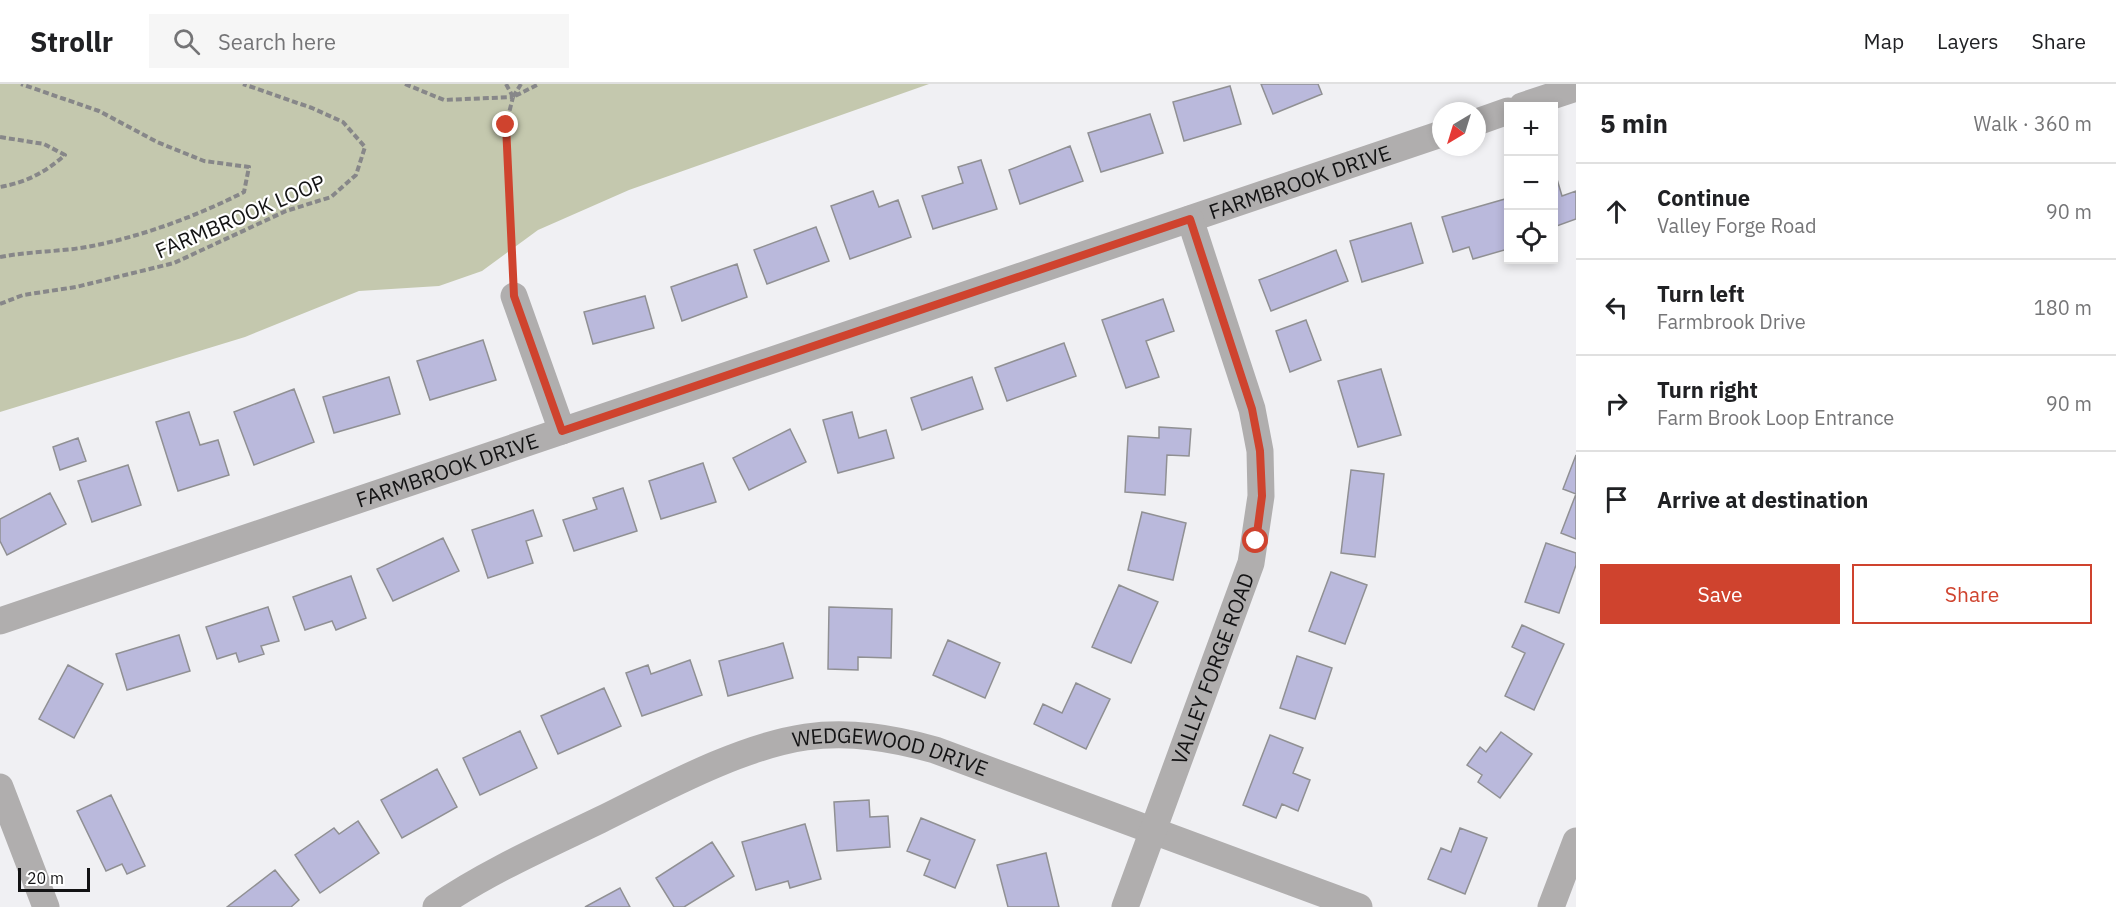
<!DOCTYPE html>
<meta charset="utf-8">
<style>
:root{--surface:#fff;--page:#f6f6f6;--text:#202124;--muted:#757577;--line:#e0e0e0;--accent:#cf432e}
body{margin:0;font-family:"IBM Plex Sans",sans-serif;background:var(--page);color:var(--text)}
.controls{position:absolute;right:18px;top:18px;display:grid;overflow:hidden;border-radius:0px;box-shadow:0 3px 9px #0003}
.controls button{width:54px;height:54px;display:grid;place-items:center;padding:0;border:0;border-bottom:2px solid var(--line);background:var(--surface);color:var(--text);font:30px sans-serif}
.compass{position:absolute;left:1432px;top:18px;width:54px;height:54px;border-radius:50%;background:var(--surface);box-shadow:0 3px 9px #0003;rotate:218deg}
.scale{position:absolute;left:18px;bottom:15px;width:72px;box-sizing:border-box;padding-left:6px;border:3px solid #131314;border-top:0;font-size:16px;line-height:21px;white-space:nowrap;color:#131314;-webkit-text-stroke:4px #fff;paint-order:stroke}
.stop{position:absolute;width:18px;height:18px;margin:-14px;border:4px solid #cf432e;border-radius:50%;background:#fff}
.stop.end{background:#cf432e;border-color:#fff;box-shadow:0 2px 6px #0008}
.list{margin:0;padding:0;list-style:none}
h2{display:flex;justify-content:space-between;align-items:center;height:78px;margin:0;padding:0 24px;font-size:26px}
h2 small{font-size:20px;font-weight:400;color:var(--muted)}
.list li{display:grid;grid-template-columns:39px 1fr auto;gap:18px;align-items:center;box-sizing:border-box;height:96px;padding:0 24px;border-top:2px solid var(--line)}
.list b{display:block;font-size:22px;white-space:nowrap}
.list p{margin:0;font-size:20px;white-space:nowrap;color:var(--muted)}
.list em{font-size:20px;font-style:normal;color:var(--muted)}
.actions{display:flex;gap:12px;padding:18px 24px}
.actions a{flex:1;padding:14px 0;border:2px solid var(--accent);border-radius:0px;text-align:center;font-size:21px;color:var(--accent)}
.actions .main{background:var(--accent);color:#fff}
.icon{flex:none;width:33px;height:33px;fill:none;stroke:currentColor;stroke-width:2;stroke-linecap:round;stroke-linejoin:round}
.map{position:relative;flex:none;width:1576px;height:823px;overflow:hidden}
header{display:flex;align-items:center;gap:36px;box-sizing:border-box;height:84px;padding:0 30px;background:var(--surface);border-bottom:2px solid var(--line)}
header strong{font-size:28px}
nav{display:flex;gap:33px;margin-inline-start:auto;font-size:21px}
.search{width:420px;height:54px;background:var(--page);display:flex;align-items:center;gap:15px;box-sizing:border-box;padding:0 21px;border-radius:0px;color:var(--muted);font-size:22px}
main{display:flex}
aside{flex:1;background:var(--surface)}
.map>svg:first-child{display:block}
</style>
<header>
<strong>Strollr</strong>
<div class="search"><svg class="icon" aria-label="search" viewBox="0 0 24 24"><circle cx="10" cy="10" r="6"/><path d="M15 15l6 6"/></svg>Search here</div>
<nav><a>Map</a><a>Layers</a><a>Share</a></nav>
</header>
<main>
<div class="map">
<svg width="1576" height="823" viewBox="0 0 1576 823">
<rect width="100%" height="100%" fill="#f0f0f3"/>
<path fill="#c4c8ae" d="M0 0H929L629 106 538 146 482 187 439 202 359 207 245 253 0 328Z"/>
<path fill="#bab9dc" stroke="#909093" stroke-width="1.5" d="M1261 0H1318L1322 10 1273 30Z
M1230 2 1241 40 1184 57 1173 18Z
M1150 30 1163 69 1101 88 1088 49Z
M1070 62 1083 97 1020 120 1009 86Z
M981 76 997 125 933 145 922 112 963 99 958 83Z
M1554 85 1562 112 1576 107V135L1554 143Z
M873 107 879 123 898 116 911 153 850 175 831 122Z
M1505 115 1508 128V165L1473 175 1469 163 1453 168 1442 133Z
M1411 139 1423 179 1362 198 1350 157Z
M816 143 829 177 767 200 754 166Z
M1336 166 1348 197 1271 227 1259 196Z
M737 180 747 213 682 237 671 203Z
M645 212 654 244 593 260 584 228Z
M1163 215 1174 247 1146 257 1159 293 1126 304 1102 236Z
M1306 236 1321 276 1290 288 1276 247Z
M483 256 496 296 430 316 417 277Z
M1064 259 1076 292 1007 317 995 284Z
M1381 285 1401 351 1358 363 1338 297Z
M389 293 400 330 334 349 323 313Z
M972 293 983 325 922 346 911 314Z
M294 305 314 358 254 381 234 328Z
M189 328 200 361 218 356 229 391 178 407 156 338Z
M852 328 859 354 886 346 894 374 838 389 823 336Z
M1159 343 1191 345 1189 372 1167 371 1165 411 1125 408 1128 352 1159 354Z
M790 345 806 378 749 406 733 374Z
M78 354 86 377 60 386 53 363Z
M1576 371V410L1563 405Z
M703 379 716 418 661 435 649 397Z
M128 381 141 421 92 438 78 397Z
M1351 386 1384 390 1375 473 1341 469Z
M623 404 637 447 574 467 563 436 597 425 593 414Z
M50 409 66 440 7 471 0 457V435Z
M1576 410V455L1561 449Z
M533 426 542 452 526 457 533 479 488 494 472 446Z
M1142 428 1186 439 1173 496 1128 486Z
M443 454 459 487 393 517 377 485Z
M1546 459 1576 469V481L1559 529 1525 518Z
M1331 488 1367 501 1345 560 1309 547Z
M351 492 366 534 336 546 332 537 305 546 293 513Z
M1119 501 1158 518 1131 579 1092 563Z
M268 523 279 557 261 562 264 570 239 578 236 569 217 575 206 543Z
M829 523 892 525 891 574 858 573V586L828 585Z
M1522 541 1564 560 1534 626 1505 612 1525 569 1512 563Z
M179 551 190 587 127 606 116 570Z
M948 556 1000 579 985 614 933 591Z
M783 559 793 594 728 612 719 577Z
M1297 572 1332 584 1315 635 1280 624Z
M690 576 702 611 642 632 626 589 648 581 651 590Z
M68 581 103 600 74 654 39 635Z
M1076 599 1110 615 1086 665 1034 640 1043 620 1062 629Z
M604 604 621 642 558 670 541 632Z
M520 647 537 684 480 711 463 674Z
M1501 648 1532 670 1500 714 1478 698 1482 691 1467 681 1480 663 1486 668Z
M1270 651 1303 664 1293 689 1310 696 1298 727 1282 720 1276 734 1243 721Z
M437 685 457 723 402 754 381 716Z
M111 711 145 782 127 790 122 780 106 787 77 727Z
M869 716 870 733 888 732 890 763 837 767 834 718Z
M921 734 975 756 955 804 924 791 930 776 907 767Z
M358 737 379 769 320 809 295 771 334 744 339 750Z
M805 740 821 795 790 804 788 797 756 806 742 758Z
M1460 744 1487 754 1465 810 1428 795 1441 764 1451 768Z
M712 758 734 792 684 823H674L656 794Z
M1046 769 1059 823H1008L997 781Z
M275 786 299 816 291 823H227Z
M620 804 630 823H585Z"/>
<g fill="none" stroke-linecap="round" stroke-linejoin="round">
<path stroke="#878789" stroke-width="4" stroke-dasharray="6 3" stroke-linecap="butt" d="M405 0 444 16 513 13
M506 0 513 13
M521 0 513 13 539 0
M0 53 44 60 65 71C44 89 27 98 0 103
M0 173C30 167 62 168 92 162 143 152 197 132 244 108L249 83 204 77 157 58 99 27 21 0
M512 188 506 41 513 13
M0 220 23 211 76 203 174 179 286 127 331 113 356 91 365 63 343 38 312 24 243 0"/>
<g stroke="#b0aeae" stroke-width="27">
<path d="M1522 22 1576 4"/>
<path d="M1477 38 1508 27"/>
<path d="M514 212 562 347"/>
<path id="s1" d="M0 537 1441 50"/>
<path d="M0 703 46 823"/>
<path id="s2" d="M436 823C487 788 544 763 600 736 661 706 738 663 806 653 850 647 892 654 935 666L1359 823"/>
<path id="s3" d="M1125 823 1251 479 1261 412 1260 367 1252 325 1190 135"/>
<path d="M1551 823 1576 757"/>
</g>
</g>
<g fill="none" stroke-linecap="round" stroke-linejoin="round">
<path stroke="#cf432e" stroke-width="8" d="M506 41 514 212 562 347 1190 135 1252 325 1260 367 1262 412 1256 457"/>
</g>
<g text-anchor="middle" dominant-baseline="central" stroke-width="4.5" stroke-linejoin="round" paint-order="stroke">
<g font-size="21" fill="#131314" stroke="#fff">
<text stroke="none"><textPath href="#s1" startOffset="1372">FARMBROOK DRIVE</textPath></text>
<text transform="translate(240 132) rotate(-23)">FARMBROOK LOOP</text>
<text stroke="none"><textPath href="#s1" startOffset="472">FARMBROOK DRIVE</textPath></text>
<text stroke="none"><textPath href="#s3" startOffset="254">VALLEY FORGE ROAD</textPath></text>
<text stroke="none"><textPath href="#s2" startOffset="495">WEDGEWOOD DRIVE</textPath></text>
</g>
</g>
</svg>
<div class="controls">
<button>+</button>
<button>−</button>
<button><svg class="icon" aria-label="locate" viewBox="0 0 24 24"><circle cx="12" cy="12" r="6"/><path d="M12 2v4M12 18v4M2 12h4M18 12h4"/></svg></button>
</div>
<svg class="compass" viewBox="-18 -18 36 36"><path d="M0-13l5 13h-10z" fill="#e53935"/><path d="M0 13l5-13h-10z" fill="#757577"/></svg>
<div class="scale">20 m</div>
<div class="stop" style="left:1256px;top:457px"></div>
<div class="stop end" style="left:506px;top:41px"></div>
</div>
<aside>
<h2>5 min<small>Walk · 360 m</small></h2>
<ul class="list">
<li><svg class="icon" aria-label="ahead" viewBox="0 0 24 24"><path d="M12 20V5M6 11l6-6 6 6"/></svg><div><b>Continue</b><p>Valley Forge Road</p></div><em>90 m</em></li>
<li><svg class="icon" aria-label="left" viewBox="0 0 24 24"><path d="M17 20v-9H6M10 6l-5 5 5 5"/></svg><div><b>Turn left</b><p>Farmbrook Drive</p></div><em>180 m</em></li>
<li><svg class="icon" aria-label="right" viewBox="0 0 24 24"><path d="M7 20v-9h11M14 6l5 5-5 5"/></svg><div><b>Turn right</b><p>Farm Brook Loop Entrance</p></div><em>90 m</em></li>
<li><svg class="icon" aria-label="arrive" viewBox="0 0 24 24"><path d="M6 21V4h12l-3 4 3 4H6"/></svg><div><b>Arrive at destination</b></div></li>
</ul>
<div class="actions"><a class="main">Save</a><a>Share</a></div>
</aside>
</main>
